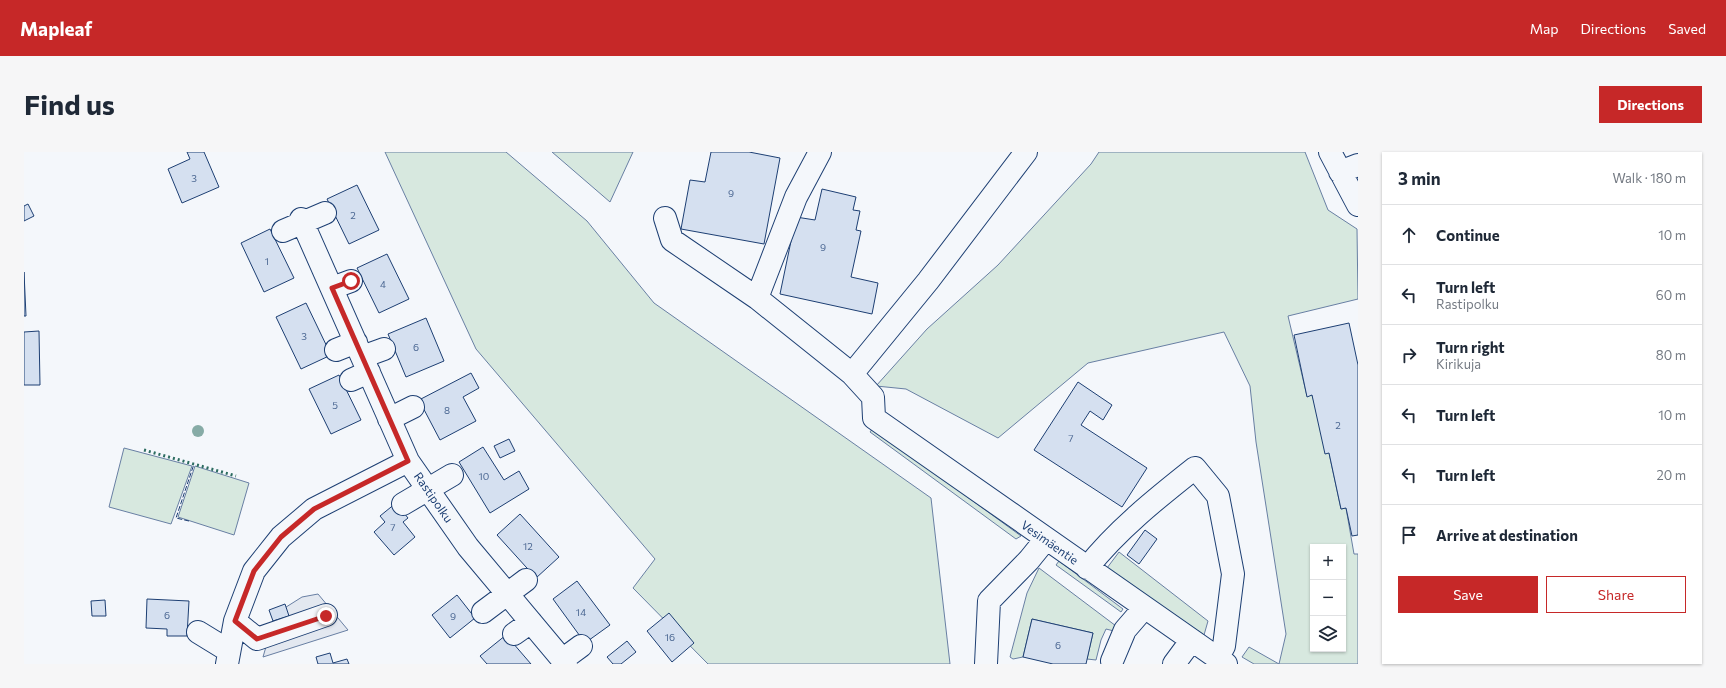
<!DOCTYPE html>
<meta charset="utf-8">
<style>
:root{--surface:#fff;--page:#f6f6f7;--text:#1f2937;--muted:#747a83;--line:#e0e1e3;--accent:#c62828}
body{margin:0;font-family:Commissioner,sans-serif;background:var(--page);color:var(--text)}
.controls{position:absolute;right:12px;bottom:12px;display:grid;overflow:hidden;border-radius:0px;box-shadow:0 1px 3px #0004}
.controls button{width:36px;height:36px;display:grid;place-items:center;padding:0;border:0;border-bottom:1px solid var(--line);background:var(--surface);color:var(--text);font:20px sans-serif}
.stop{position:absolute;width:12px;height:12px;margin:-9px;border:3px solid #c62828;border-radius:50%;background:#fff}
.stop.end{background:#c62828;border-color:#fff;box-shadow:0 1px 4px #0008}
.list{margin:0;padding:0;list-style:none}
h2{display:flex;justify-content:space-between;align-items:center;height:52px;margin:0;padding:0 16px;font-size:17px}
h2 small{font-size:13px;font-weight:400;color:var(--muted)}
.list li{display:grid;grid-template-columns:26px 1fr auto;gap:12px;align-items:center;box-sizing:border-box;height:60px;padding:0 16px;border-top:1px solid var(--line)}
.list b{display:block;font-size:15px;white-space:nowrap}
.list p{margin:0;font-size:13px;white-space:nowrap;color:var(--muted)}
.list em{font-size:13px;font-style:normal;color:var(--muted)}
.actions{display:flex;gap:8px;padding:12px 16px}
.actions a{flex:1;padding:9px 0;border:1px solid var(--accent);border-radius:0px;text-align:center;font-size:14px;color:var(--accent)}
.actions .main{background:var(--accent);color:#fff}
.icon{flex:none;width:22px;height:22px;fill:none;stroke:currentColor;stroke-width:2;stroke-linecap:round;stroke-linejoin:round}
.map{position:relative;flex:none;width:1334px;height:512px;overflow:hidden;border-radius:0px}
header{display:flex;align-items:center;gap:24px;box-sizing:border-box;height:56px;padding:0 20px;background:var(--accent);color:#fff}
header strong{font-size:19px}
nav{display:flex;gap:22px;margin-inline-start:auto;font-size:14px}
.intro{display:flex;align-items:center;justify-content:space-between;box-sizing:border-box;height:96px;padding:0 24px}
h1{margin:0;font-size:28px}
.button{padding:10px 18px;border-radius:0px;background:var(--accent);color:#fff;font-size:14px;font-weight:700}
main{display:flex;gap:24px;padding:0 24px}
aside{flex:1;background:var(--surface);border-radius:0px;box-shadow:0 1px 3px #0004}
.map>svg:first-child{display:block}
</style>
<header>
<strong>Mapleaf</strong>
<nav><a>Map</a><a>Directions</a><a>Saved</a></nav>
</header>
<div class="intro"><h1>Find us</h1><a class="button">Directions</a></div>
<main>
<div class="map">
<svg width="1334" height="512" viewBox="0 0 1334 512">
<rect width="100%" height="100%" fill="#f4f7fb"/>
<path fill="#d7e8df" stroke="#687fa3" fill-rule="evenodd" d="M361 0H482L563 69 630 151 907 346 926 512H684L609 436 631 407 452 197Z
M528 0H609L586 50Z
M1075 0H1281L1304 58 1333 77 1334 147 1264 164 1283 244 1288 243 1305 301 1317 357 1322 356 1330 402H1334V512H1230L1218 505 1225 495 1255 512 1262 482 1232 290 1226 234 1200 180 1064 211 974 286 882 237 852 234 903 177 974 113 1067 12ZM1289 395H1319V497H1289Z
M849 276 997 384 992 387 846 280Z
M100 296 168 314 147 372 85 355Z
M171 314 225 331 210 383 154 365Z
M1095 400 1184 469 1180 483 1083 416Z
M1035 409 1099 457 1097 460 1032 413Z
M1015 416 1092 474 1090 479 1082 477 1077 488 1072 508 1063 507 1069 481 1008 467 999 505 989 507 986 505 1003 441Z"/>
<path fill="#e3e8f0" stroke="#687fa3" d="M294 442 324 478 239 505 248 474 259 457 278 445Z"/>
<path fill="#d5e0f0" stroke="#1d3f73" d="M163 0H180L195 35 158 51 144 17 166 7Z
M687 0H725L756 6 740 92 657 77 666 28 681 30Z
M333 33 355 78 325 92 303 47Z
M798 37 832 45 829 58 836 59 832 78 837 79 827 125 854 131 848 162 756 142 772 65 791 68Z
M4 52 10 64 0 69V54Z
M246 77 270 126 240 140 217 91Z
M363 102 385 147 355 161 333 116Z
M0 120 2 164H0Z
M282 151 307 203 277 217 252 165Z
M402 166 420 209 382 225 364 182Z
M1325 171 1334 213V383L1328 384 1322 356 1317 357 1305 301 1301 302 1288 243 1283 245 1270 183Z
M15 179 16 233H0V180Z
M447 221 455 236 439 245 452 269 416 288 395 248Z
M315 223 337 268 307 282 285 237Z
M1054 230 1088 253 1079 268 1066 259 1057 273 1123 316 1098 355 1010 298Z
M485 287 491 299 476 306 470 294Z
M459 295 480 328 495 319 505 337 466 361 435 310Z
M372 351 384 366 379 370 391 385 370 403 350 380 361 370 356 364Z
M496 362 535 405 512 426 473 383Z
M1121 378 1133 387 1115 412 1103 403Z
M553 429 586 473 561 491 529 447Z
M433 443 451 466 426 486 408 463Z
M123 447 165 449 163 484H143V477L122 476Z
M81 448 82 464H68L67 449Z
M261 452 265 464 249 469 245 458Z
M645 461 670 491 648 510 623 479Z
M1008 467 1069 481 1062 512H1029L999 505Z
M482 483 507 512H463L456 504Z
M603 489 612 500 597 512H589L583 505Z
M306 501 309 511 323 507 325 512H294L292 505Z"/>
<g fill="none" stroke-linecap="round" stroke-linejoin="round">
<defs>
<path id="minor" d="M796 0 772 45 733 146 828 222 849 245 850 266 1202 512
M1306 0 1334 53
M1316 20 1334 13
M641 66 648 88 733 146
M277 67 384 309 444 395 542 512
M259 79 301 61
M308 136 327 129
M312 198 332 190
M338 205 360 197
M828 222 904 129 1002 0
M327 228 345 220
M365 267 389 255
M379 352 428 323
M1063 416C1093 378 1133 346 1171 316L1194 344 1209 422 1200 494 1193 507
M459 460 502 428
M211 469 233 487 302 463
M174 480 205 499
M490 482 507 470
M538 508 557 494
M1088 509 1101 478 1120 456
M203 512 211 469 230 419 257 385 290 357 384 309
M962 512 965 449 1005 408 1022 387
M1150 512 1167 489"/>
</defs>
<use href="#minor" stroke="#1d3f73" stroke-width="24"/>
<use href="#minor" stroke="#f4f7fb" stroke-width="22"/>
<path stroke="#2c6c60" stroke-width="3" stroke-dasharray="2 3" stroke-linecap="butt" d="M120 298 212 324"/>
<path stroke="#1d3f73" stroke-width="1" stroke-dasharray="5 2" stroke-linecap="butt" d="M165 369 152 366 170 312"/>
</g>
<circle fill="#86aba6" cx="174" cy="279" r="6"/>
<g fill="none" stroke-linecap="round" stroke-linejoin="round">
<path stroke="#c62828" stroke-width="5" d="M302 464 233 487 211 469 230 419 257 385 290 357 384 309 308 136 327 129"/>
</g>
<g text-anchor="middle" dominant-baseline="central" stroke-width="3" stroke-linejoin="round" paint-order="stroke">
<g font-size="10" fill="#4b6792">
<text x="170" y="26">3</text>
<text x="707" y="41">9</text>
<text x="329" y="63">2</text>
<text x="799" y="95">9</text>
<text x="243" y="109">1</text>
<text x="359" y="132">4</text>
<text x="280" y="184">3</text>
<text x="392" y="195">6</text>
<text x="311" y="253">5</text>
<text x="423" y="258">8</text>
<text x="1314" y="273">2</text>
<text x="1047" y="286">7</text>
<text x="460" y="324">10</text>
<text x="369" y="375">7</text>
<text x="504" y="394">12</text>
<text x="557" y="460">14</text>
<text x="143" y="463">6</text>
<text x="429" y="464">9</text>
<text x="646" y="485">16</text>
<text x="1034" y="493">6</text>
</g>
<g font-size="12" fill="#1d3f73" stroke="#f4f7fb">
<text transform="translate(410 345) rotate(55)">Rastipolku</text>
<text transform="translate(1026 390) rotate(35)">Vesimäentie</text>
</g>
</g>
</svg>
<div class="controls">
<button>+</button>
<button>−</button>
<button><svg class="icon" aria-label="layers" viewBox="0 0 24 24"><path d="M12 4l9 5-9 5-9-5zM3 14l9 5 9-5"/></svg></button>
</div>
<div class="stop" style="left:327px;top:129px"></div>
<div class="stop end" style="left:302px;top:464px"></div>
</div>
<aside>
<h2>3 min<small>Walk · 180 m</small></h2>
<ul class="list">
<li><svg class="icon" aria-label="ahead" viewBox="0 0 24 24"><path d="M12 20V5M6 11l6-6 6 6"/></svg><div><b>Continue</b></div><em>10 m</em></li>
<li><svg class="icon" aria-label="left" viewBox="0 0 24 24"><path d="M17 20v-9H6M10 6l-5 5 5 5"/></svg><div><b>Turn left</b><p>Rastipolku</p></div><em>60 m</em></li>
<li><svg class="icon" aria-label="right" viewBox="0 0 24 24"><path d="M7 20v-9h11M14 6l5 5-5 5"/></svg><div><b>Turn right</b><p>Kirikuja</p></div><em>80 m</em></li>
<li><svg class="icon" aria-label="left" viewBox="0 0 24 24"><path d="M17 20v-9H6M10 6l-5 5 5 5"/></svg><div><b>Turn left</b></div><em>10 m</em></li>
<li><svg class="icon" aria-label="left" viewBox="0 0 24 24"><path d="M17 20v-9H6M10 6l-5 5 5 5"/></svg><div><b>Turn left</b></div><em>20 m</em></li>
<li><svg class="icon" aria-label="arrive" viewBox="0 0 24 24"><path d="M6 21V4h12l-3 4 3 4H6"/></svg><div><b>Arrive at destination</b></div></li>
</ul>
<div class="actions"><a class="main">Save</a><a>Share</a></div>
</aside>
</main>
